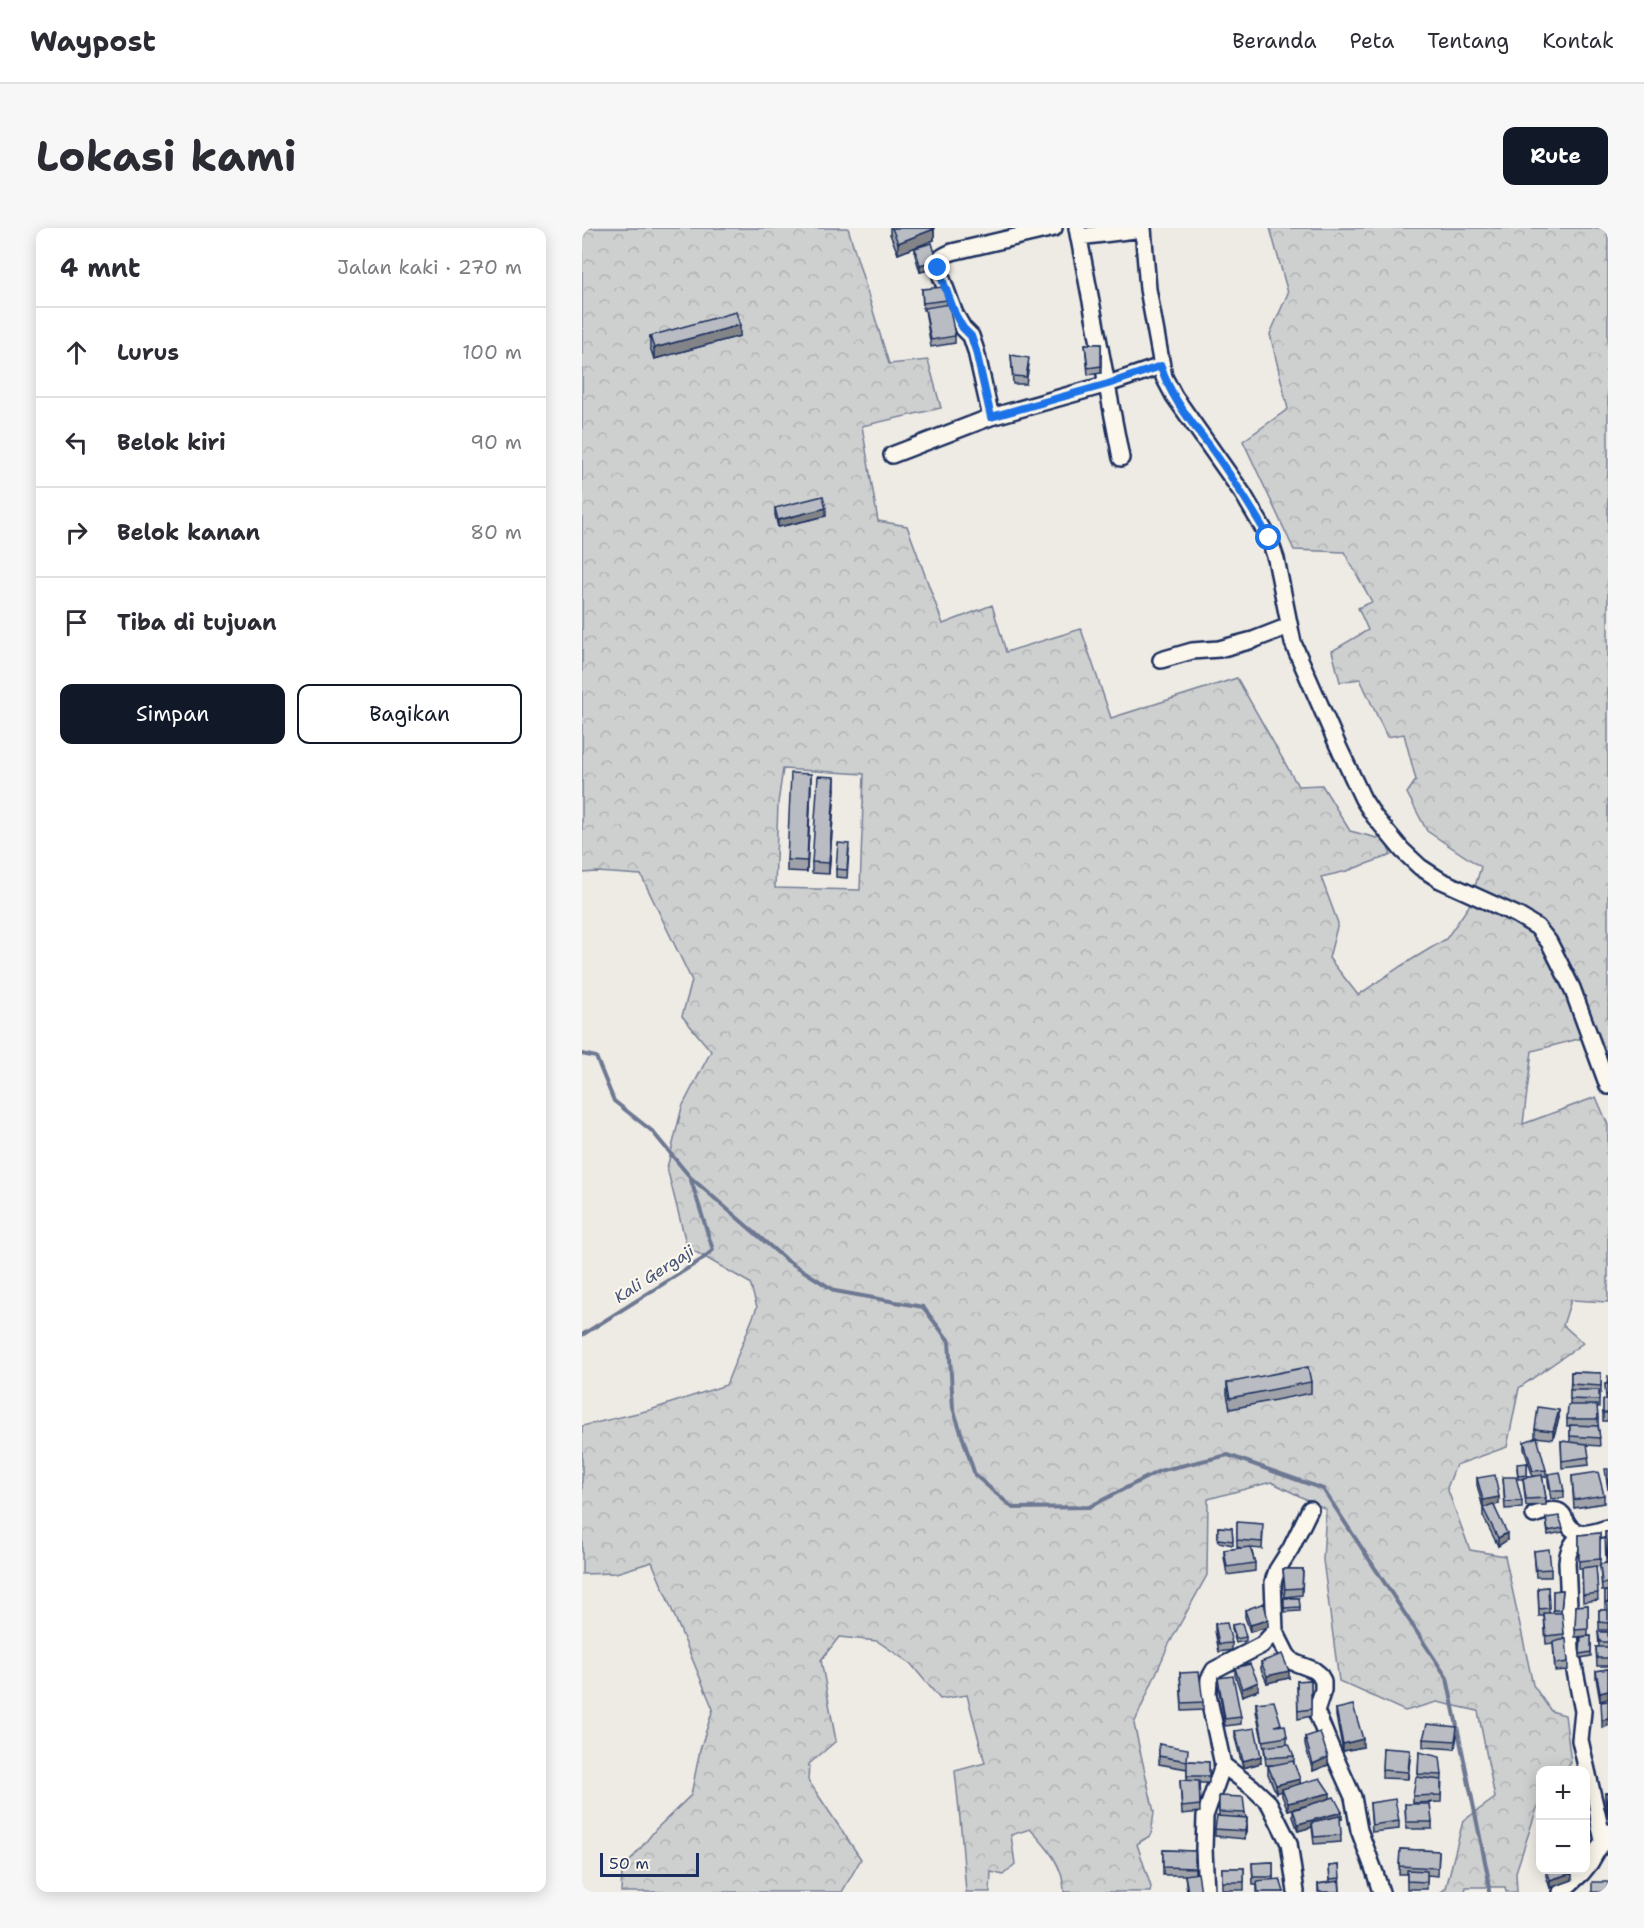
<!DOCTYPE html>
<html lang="id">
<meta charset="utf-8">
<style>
:root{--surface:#fff;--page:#f7f7f7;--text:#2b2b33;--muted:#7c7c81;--line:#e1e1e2;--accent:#111827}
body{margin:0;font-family:"Shantell Sans",sans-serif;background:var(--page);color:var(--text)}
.controls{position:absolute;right:18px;bottom:18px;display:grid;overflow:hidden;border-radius:12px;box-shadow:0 3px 15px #0003}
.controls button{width:54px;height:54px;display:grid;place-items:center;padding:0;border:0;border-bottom:2px solid var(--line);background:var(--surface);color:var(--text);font:30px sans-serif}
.scale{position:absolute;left:18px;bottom:15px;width:99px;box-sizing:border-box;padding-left:6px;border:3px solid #1b2f5e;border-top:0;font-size:16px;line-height:21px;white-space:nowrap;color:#1b2f5e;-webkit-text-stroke:4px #fbf7ec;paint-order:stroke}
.stop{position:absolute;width:18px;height:18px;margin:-14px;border:4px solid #1a73e8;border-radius:50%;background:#fff}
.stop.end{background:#1a73e8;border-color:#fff;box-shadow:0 2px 6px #0008}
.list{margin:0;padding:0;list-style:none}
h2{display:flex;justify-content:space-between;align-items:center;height:78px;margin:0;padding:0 24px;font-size:26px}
h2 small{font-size:20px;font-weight:400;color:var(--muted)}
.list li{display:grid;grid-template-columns:39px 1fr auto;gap:18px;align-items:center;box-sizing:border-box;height:90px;padding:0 24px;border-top:2px solid var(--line)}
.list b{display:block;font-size:22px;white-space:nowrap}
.list em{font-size:20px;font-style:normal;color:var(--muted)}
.actions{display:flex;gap:12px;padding:18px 24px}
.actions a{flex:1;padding:14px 0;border:2px solid var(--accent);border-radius:12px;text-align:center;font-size:21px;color:var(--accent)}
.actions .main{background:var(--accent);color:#fff}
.icon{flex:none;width:33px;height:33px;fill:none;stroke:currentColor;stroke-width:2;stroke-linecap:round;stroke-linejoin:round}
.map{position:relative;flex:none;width:1026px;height:1664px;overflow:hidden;border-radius:12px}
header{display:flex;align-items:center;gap:36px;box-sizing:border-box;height:84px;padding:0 30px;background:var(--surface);border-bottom:2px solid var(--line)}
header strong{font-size:28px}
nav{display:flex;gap:33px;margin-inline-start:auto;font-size:21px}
.intro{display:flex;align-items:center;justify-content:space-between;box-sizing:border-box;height:144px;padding:0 36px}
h1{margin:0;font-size:42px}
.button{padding:15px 27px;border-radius:12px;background:var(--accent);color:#fff;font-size:21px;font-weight:700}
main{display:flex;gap:36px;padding:0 36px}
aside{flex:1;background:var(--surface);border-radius:12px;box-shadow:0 3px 15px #0003}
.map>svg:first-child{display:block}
</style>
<header>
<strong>Waypost</strong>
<nav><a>Beranda</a><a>Peta</a><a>Tentang</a><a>Kontak</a></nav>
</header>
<div class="intro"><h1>Lokasi kami</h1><a class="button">Rute</a></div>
<main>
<aside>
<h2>4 mnt<small>Jalan kaki · 270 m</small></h2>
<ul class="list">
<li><svg class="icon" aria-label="ahead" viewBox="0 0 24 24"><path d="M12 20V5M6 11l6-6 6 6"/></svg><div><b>Lurus</b></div><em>100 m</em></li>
<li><svg class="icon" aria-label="left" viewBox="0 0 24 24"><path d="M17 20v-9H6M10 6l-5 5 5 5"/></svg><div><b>Belok kiri</b></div><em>90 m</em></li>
<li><svg class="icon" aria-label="right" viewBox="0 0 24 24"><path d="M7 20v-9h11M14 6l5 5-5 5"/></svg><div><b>Belok kanan</b></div><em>80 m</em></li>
<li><svg class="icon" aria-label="arrive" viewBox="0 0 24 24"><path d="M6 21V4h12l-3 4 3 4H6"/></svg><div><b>Tiba di tujuan</b></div></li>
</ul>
<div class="actions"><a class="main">Simpan</a><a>Bagikan</a></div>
</aside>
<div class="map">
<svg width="1026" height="1664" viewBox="0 0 1026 1664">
<defs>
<pattern id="forest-crowns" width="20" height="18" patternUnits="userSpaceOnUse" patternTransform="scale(1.5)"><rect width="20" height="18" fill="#cecfcf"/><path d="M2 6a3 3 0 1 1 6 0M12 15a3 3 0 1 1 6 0" fill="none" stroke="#b0b2b4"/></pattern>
</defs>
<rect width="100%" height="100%" fill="#eeebe4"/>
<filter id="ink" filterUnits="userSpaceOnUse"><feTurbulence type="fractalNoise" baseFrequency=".0167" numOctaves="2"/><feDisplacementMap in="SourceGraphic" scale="12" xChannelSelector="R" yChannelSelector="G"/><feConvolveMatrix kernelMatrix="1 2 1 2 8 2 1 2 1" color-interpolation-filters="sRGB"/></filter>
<g filter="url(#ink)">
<path fill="url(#forest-crowns)" stroke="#747f96" stroke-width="1.5" fill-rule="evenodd" d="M0 0H266L307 136 346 132 359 180 280 198 296 293 325 298 361 396 410 377 424 424 499 401 529 490 655 450 716 558 740 557 768 603 803 612 809 627 765 643 739 649 756 695 747 730 776 767 819 738 864 711 887 678 899 639 845 603 825 565 834 552 822 506 805 509 778 451 758 454 750 423 786 402 776 380 790 374 762 324 712 322 661 213 706 181 688 106 706 65 688 0H1026V822L1018 824 1012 807 950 823 941 896 1014 869 1026 897V1074L989 1072 981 1097 1001 1115 937 1160 925 1219 874 1237 865 1260 888 1322 923 1328 951 1457 969 1483 983 1487 989 1535 983 1542H958V1571L934 1644 935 1664H924L923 1659H884L883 1664H859L864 1660 881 1593 913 1570 896 1483 855 1474 823 1483 757 1453 741 1332 744 1281 689 1254 626 1271 625 1347 586 1418 552 1496 572 1584 569 1607 555 1616 569 1659 568 1664H482C482 1638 465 1619 448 1601L429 1607 433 1636 421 1647 409 1644 408 1664H384L379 1601 373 1543 403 1535 385 1467 358 1471 329 1436 295 1413 257 1409 239 1432 254 1513 227 1536 226 1552 279 1631 260 1664H39L40 1643 74 1601 109 1567 118 1522 131 1481 70 1334 34 1345 0 1346V1198L68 1182 144 1157 175 1079 168 1055 105 1019 85 940 100 879 129 823 100 788 110 753 59 647 15 644 0 645ZM201 541 282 546 278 662 193 660 196 575Z"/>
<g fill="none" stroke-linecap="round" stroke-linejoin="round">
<path stroke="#6d7892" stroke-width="4" d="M0 826 14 829 32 873 70 903 108 949 131 1022 119 1032 0 1107
M108 949 203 1031 253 1063 341 1079 367 1113 371 1180 393 1247 431 1280 507 1279 577 1243 646 1227 741 1261 865 1450 906 1648 907 1664"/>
<defs>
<path id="street" d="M495 0 539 230
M561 0 566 61 582 149 592 168 661 266 687 310 694 331 711 415 756 518 781 571 792 588 820 622 838 639 858 652 935 687 955 699 967 714 990 760 1026 858
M497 9 561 1
M409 189 394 123 389 108 381 100 373 86 356 40C356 29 361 28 370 24L472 0
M310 227 409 189 526 156 579 138
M579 432 610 423 637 421 671 412 707 398
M952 1287C993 1272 974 1298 998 1305 1006 1307 1018 1302 1026 1300
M999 1305C991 1315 986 1321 985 1334L989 1423 1001 1483 998 1512 1021 1612
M693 1403 705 1427 711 1434 732 1442 737 1446 741 1453V1462L734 1483 749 1520 771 1569 777 1602 793 1645 799 1664
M624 1664 622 1621 623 1588 641 1537
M714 1664 707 1615 687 1575 670 1559 641 1537 626 1467 627 1451 632 1442 680 1417 693 1403 691 1354 695 1342 709 1320 728 1281
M979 1664 1000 1645 1008 1635 1026 1604"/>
</defs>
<use href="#street" stroke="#1b2f5e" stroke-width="20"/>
<use href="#street" stroke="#fbf7ec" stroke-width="15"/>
</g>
<path fill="#9fa2a8" stroke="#1b2f5e" stroke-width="1.5" d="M308 0H352V12L316 26 308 6Z
M333 20 355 40 338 44 333 27Z
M340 61 365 72V76L373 108V115L349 119 343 82H341Z
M68 108H158L72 131 68 119Z
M503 116H519V145L506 147Z
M429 127 447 137 444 156H431Z
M193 280 244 288 196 299 193 287Z
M229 557 225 644 205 643V632Z
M253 560 247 646 230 645V634Z
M267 623 265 650 254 649V641Z
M989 1144 1019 1145V1165H1017V1179H1015L1018 1218 1005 1217 1007 1237 980 1240 979 1213 988 1214V1198H985V1191L988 1177Z
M1026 1147V1193H1021V1172H1024L1023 1156H1025Z
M729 1154V1165L648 1181 645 1166V1155Z
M977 1190 971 1211 953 1209V1201Z
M942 1214 964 1242V1249H960L964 1270V1277L944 1278 941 1251H936L935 1240 945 1235V1249H951L942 1221Z
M966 1246 982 1263V1270L969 1271 966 1253Z
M990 1248 1022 1267V1275L992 1280Z
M921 1249 940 1273V1280L923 1281Z
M895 1250 917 1276 912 1277 925 1312 916 1318 901 1288V1280L904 1279 901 1280 895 1257Z
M964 1290 981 1300V1304L966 1307Z
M655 1294 681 1304 680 1321 669 1320 673 1335V1343L645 1347 642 1329V1322L659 1320 655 1319Z
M636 1299 650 1300 651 1317 636 1314Z
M1023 1304H1026V1363H1020L1018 1338 1014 1339 1016 1372 1001 1374 1000 1340H997V1307L1018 1305V1336L1024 1335Z
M952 1323 969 1341V1349H954Z
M701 1341H721L720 1367 703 1369Z
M966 1359 967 1385H971V1363L981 1362 979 1385 986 1434V1442L973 1443 971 1415 964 1416 962 1388H957L956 1360Z
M1026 1363V1402H1017V1382H1023V1364Z
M702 1370H717L718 1383 702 1384Z
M1006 1377V1408L993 1409 994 1378Z
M663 1382 686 1399 668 1404 663 1389Z
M633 1396 650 1415V1422L637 1424 633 1403Z
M650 1397 664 1409V1413L654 1415 650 1401Z
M1016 1404H1026V1438H1015L1014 1419H1017Z
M1009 1408V1428L998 1430 999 1409Z
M679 1434 707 1450 685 1455 679 1441Z
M653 1440 676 1462 660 1468 653 1447Z
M1026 1441V1471L1018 1473 1014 1450V1443Z
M598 1445 621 1474V1482L600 1483Z
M636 1450 659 1489V1496L643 1498 636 1457Z
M729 1452V1488L716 1491 715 1453Z
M674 1475 699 1497 705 1509V1517L712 1528V1536L718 1555 748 1570 760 1591 758 1592 759 1614 732 1616 730 1599 716 1603 711 1589V1582L719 1579 706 1582 700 1568V1563L694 1565 686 1546V1538L694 1537H684L682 1521 674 1483Z
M754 1481 781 1519 761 1523 754 1488Z
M653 1503 679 1535 661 1540 653 1510Z
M875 1507 873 1521 841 1519V1511Z
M723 1509 746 1537 731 1543 723 1517Z
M577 1516 606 1533 627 1534V1555H617L618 1584 600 1586 598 1552 605 1553V1541L577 1536Z
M801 1520 828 1529 826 1551 800 1550Z
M837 1524 860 1547 859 1574 831 1575V1568L836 1549Z
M1023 1565H1026V1590L1023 1573Z
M1004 1566 1009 1597V1604L1004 1605Z
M637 1568 663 1585 665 1597 663 1611 633 1608V1601L637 1588Z
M788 1575 817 1593V1601L790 1604Z
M823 1576 850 1594V1601H824Z
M818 1621 857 1623 856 1648 845 1647V1661H825V1646H817Z
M581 1622 613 1623V1646L619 1664H605L603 1647H581Z
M691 1634V1651L702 1664H675V1657H671L670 1635Z
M757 1637 758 1664H736V1656L748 1654 747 1638Z
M640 1640H662V1662H640Z
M964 1641 990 1652 968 1660 964 1648Z"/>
<path fill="#828488" stroke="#1b2f5e" stroke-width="1.5" d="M352 1V12L316 26V15Z
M355 32V40L338 44V37Z
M158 97V108L72 131V120Z
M244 280V288L196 299V292Z
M229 546V557L225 644V633Z
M253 549V560L247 646V635Z
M977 1182V1190L971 1211V1203Z
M917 1269V1276L901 1280V1272Z
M925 1305V1312L916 1318V1310Z
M686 1392V1399L668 1404V1397Z
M707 1443V1450L685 1455V1448Z
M676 1454V1462L660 1468V1461Z
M1026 1463V1471L1018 1473V1465Z
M1026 1491V1498L1020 1500V1492Z
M781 1511V1519L761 1523V1516Z
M828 1522V1529L826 1551V1544Z
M679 1528V1535L661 1540V1533Z
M746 1529V1537L731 1543V1536Z
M718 1551V1559L700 1561V1563L694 1565V1557Z
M748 1565V1572L706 1582V1575Z
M760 1584V1591L731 1599 730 1594V1599L716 1603V1596Z
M665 1590V1597L663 1611V1603Z
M990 1645V1652L968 1660V1652Z"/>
<path fill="#b9bcc3" stroke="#1b2f5e" stroke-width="1.5" d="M310 0H352V1L316 15Z
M350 15 355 32 338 37 333 20Z
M362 59 365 72 341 75 340 61Z
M367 76 373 108 349 112 343 80Z
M154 84 158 97 72 120 68 108Z
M503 116H519V138L506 140Z
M429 127 447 130 444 149 431 148Z
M241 268 244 280 196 292 193 280Z
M209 545 229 546 225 633 205 632Z
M236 548 253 549 247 635 230 634Z
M256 615 267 616 265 642 254 641Z
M726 1139 729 1154 648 1170 645 1155Z
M989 1144 1019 1145V1158L989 1156Z
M1023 1156H1026V1167H1024Z
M988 1162H1017V1172L988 1171Z
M1021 1172H1026V1185H1021Z
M986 1177H1015L1016 1191H985Z
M956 1179 977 1182 971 1203 953 1201Z
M988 1197 1016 1198 1018 1210 988 1208Z
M955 1209 964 1242 951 1243 942 1214Z
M979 1213 1005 1216 1007 1229 980 1233Z
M945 1235V1247L936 1248 935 1236Z
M1023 1241H1026V1262Z
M978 1244 982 1263H969L966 1246Z
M1016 1244 1022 1267 992 1272 990 1248Z
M913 1247 917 1269 901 1272 895 1250Z
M960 1247 964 1270 944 1271 941 1250Z
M921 1249H934L940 1273 923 1274Z
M911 1276 925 1305 916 1310 901 1280Z
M977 1288 981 1300 966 1303 964 1290Z
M655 1294 681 1296 680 1314 655 1312Z
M636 1299 650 1300 651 1313 636 1311Z
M1023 1304H1026V1331H1025Z
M1018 1305V1331L997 1333V1307Z
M668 1319 673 1335 645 1339 642 1322Z
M967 1321 969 1341 954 1342 952 1323Z
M1026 1335V1355L1020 1356 1018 1336Z
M1014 1338 1016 1365 1001 1367 1000 1340Z
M701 1341H721L720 1360 703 1361Z
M966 1359 967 1380 957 1381 956 1360Z
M981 1362 979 1382H971V1363Z
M1026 1363V1374L1023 1375V1364Z
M702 1370H717L718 1379 702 1380Z
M682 1375 686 1392 668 1397 663 1382Z
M1006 1377V1401L993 1402 994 1378Z
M1017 1382H1026V1395L1017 1394Z
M962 1385H980L982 1406 964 1408Z
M645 1395 650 1415 637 1416 633 1396Z
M660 1395 664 1409 654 1411 650 1397Z
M1016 1404H1026V1414H1018Z
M1009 1408V1424L998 1426 999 1409Z
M984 1411 986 1434 973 1436 971 1414Z
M1014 1419H1026V1430H1015Z
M700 1426 707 1443 685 1448 679 1434Z
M668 1436 676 1454 660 1461 653 1440Z
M1026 1441V1463L1018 1465 1014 1443Z
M617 1444 621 1474 600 1475 598 1445Z
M651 1448 659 1489 643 1491 636 1450Z
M729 1452V1481L716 1483 715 1453Z
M692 1473 699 1496 693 1498 703 1497 705 1509 681 1513 674 1475Z
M1026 1473V1491L1020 1492 1019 1474Z
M771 1477 781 1511 761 1516 754 1481Z
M845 1496 875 1499 873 1513 841 1511Z
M673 1500 679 1528 661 1533 653 1503Z
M738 1504 746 1529 731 1536 723 1509Z
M577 1516 606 1521 605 1533 577 1528Z
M707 1516 712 1528 684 1530 682 1519Z
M801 1520 828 1522 826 1544 800 1542Z
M837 1524 858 1529 860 1547 836 1546Z
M605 1533 627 1534V1548H605Z
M711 1533 718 1551 694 1557 686 1538Z
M834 1549 859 1552V1567L831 1568Z
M738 1550 748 1565 706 1575 700 1561Z
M598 1552 617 1553 618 1577 600 1579Z
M1005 1565 1009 1597H1004V1566Z
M1023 1565H1026V1582Z
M637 1568 661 1569 663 1585 637 1584Z
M752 1569 760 1584 716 1596 711 1582Z
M813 1571 817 1593 790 1597 788 1575Z
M823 1576H848L850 1594H824Z
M635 1588 665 1590 663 1603 633 1601Z
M758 1588 759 1607 732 1609 730 1594Z
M818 1621 857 1623 856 1640 817 1638Z
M581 1622 613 1623V1640L581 1639Z
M691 1634V1649H671L670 1635Z
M757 1637 758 1650 748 1651 747 1638Z
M640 1640H662V1654H640Z
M965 1641H989L990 1645 968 1652Z
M825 1642 845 1643V1654L825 1653Z
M616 1645 619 1664H606L603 1647Z
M698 1651 702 1664H676L675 1653Z
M757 1653 758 1664H737L736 1656Z
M1010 1654H1026V1664H1010Z"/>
</g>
<g fill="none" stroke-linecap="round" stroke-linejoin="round" filter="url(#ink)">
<path stroke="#1a73e8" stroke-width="8" d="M356 40 373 86 381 100 389 108 394 123 409 189 526 156 579 138C588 170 613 198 632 224 652 252 670 281 687 310"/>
</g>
<g text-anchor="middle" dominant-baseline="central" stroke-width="4.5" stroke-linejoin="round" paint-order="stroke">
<g font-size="16" font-style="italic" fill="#445378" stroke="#fbf7ec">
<text transform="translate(72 1046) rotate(-33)">Kali Gergaji</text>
</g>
</g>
</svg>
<div class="controls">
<button>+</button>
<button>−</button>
</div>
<div class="scale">50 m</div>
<div class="stop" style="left:687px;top:310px"></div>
<div class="stop end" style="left:356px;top:40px"></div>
</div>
</main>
